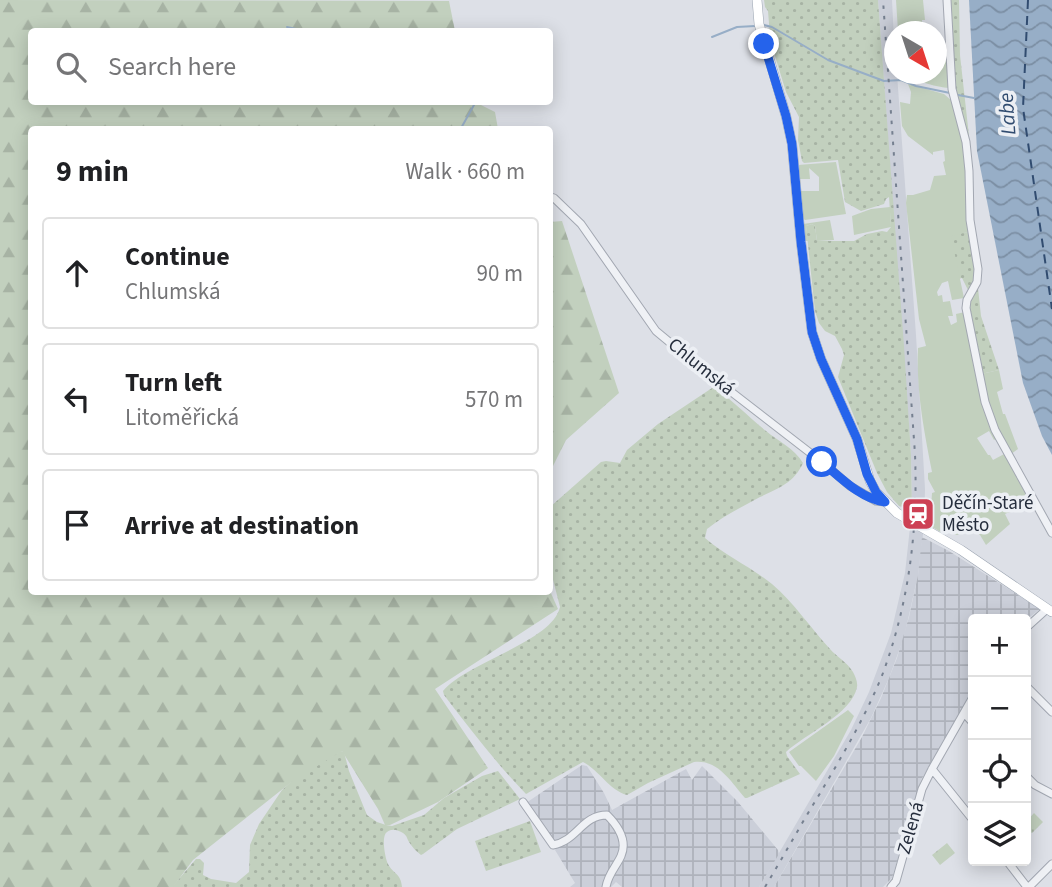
<!DOCTYPE html>
<meta charset="utf-8">
<style>
:root{--surface:#fff;--page:#f6f6f6;--text:#202124;--muted:#757577;--line:#e0e0e0}
body{margin:0;font-family:"Source Sans 3",sans-serif;background:var(--page);color:var(--text)}
.controls{position:absolute;right:21px;bottom:21px;display:grid;overflow:hidden;border-radius:7px;box-shadow:0 4px 18px #0003}
.controls button{width:63px;height:63px;display:grid;place-items:center;padding:0;border:0;border-bottom:2px solid var(--line);background:var(--surface);color:var(--text);font:35px sans-serif}
.compass{position:absolute;left:884px;top:21px;width:63px;height:63px;border-radius:50%;background:var(--surface);box-shadow:0 4px 18px #0003;rotate:141deg}
.stop{position:absolute;width:21px;height:21px;margin:-16px;border:5px solid #2563eb;border-radius:50%;background:#fff}
.stop.end{background:#2563eb;border-color:#fff;box-shadow:0 2px 7px #0008}
.list{margin:0;padding:0;list-style:none}
h2{display:flex;justify-content:space-between;align-items:center;height:91px;margin:0;padding:0 28px;font-size:30px}
h2 small{font-size:23px;font-weight:400;color:var(--muted)}
.list li{display:grid;grid-template-columns:46px 1fr auto;gap:21px;align-items:center;box-sizing:border-box;height:112px;margin:0 14px 14px;padding:0 14px;border:2px solid var(--line);border-radius:7px}
.list b{display:block;font-size:26px;white-space:nowrap}
.list p{margin:0;font-size:23px;white-space:nowrap;color:var(--muted)}
.list em{font-size:23px;font-style:normal;color:var(--muted)}
.icon{flex:none;width:38px;height:38px;fill:none;stroke:currentColor;stroke-width:2;stroke-linecap:round;stroke-linejoin:round}
.map{position:relative;flex:none;width:1052px;height:887px;overflow:hidden}
.search{position:absolute;background:var(--surface);box-shadow:0 4px 18px #0003;left:28px;top:28px;width:525px;height:77px;display:flex;align-items:center;gap:18px;box-sizing:border-box;padding:0 24px;border-radius:7px;color:var(--muted);font-size:26px}
.panel{position:absolute;background:var(--surface);box-shadow:0 4px 18px #0003;left:28px;top:126px;width:525px;height:469px;border-radius:7px}
.map>svg:first-child{display:block}
</style>
<div class="map">
<svg width="1052" height="887" viewBox="0 0 1052 887">
<defs>
<pattern id="industrial-grid" width="8" height="8" patternUnits="userSpaceOnUse" patternTransform="scale(1.75)"><rect width="8" height="8" fill="#cbcfd9"/><path d="M0 4h8M4 0v8" fill="none" stroke="#aeb2bb"/></pattern>
<pattern id="grass-dots" width="8" height="8" patternUnits="userSpaceOnUse" patternTransform="scale(1.75)"><rect width="8" height="8" fill="#c2d0be"/><path d="M2 2h.1M6 6h.1" fill="none" stroke="#a7b3a4" stroke-width="1.8" stroke-linecap="round"/></pattern>
<pattern id="forest-firs" width="22" height="20" patternUnits="userSpaceOnUse" patternTransform="scale(1.75)"><rect width="22" height="20" fill="#c2d0be"/><path d="M5 1l3.5 6h-7zM16 11l3.5 6h-7z" fill="#a7b3a4"/></pattern>
<pattern id="park-tufts" width="24" height="20" patternUnits="userSpaceOnUse" patternTransform="scale(1.75)"><rect width="24" height="20" fill="#c2d0be"/><path d="M3 7l-1-3M5 7V3M7 7l1-3M15 17l-1-3M17 17v-4M19 17l1-3" fill="none" stroke="#a7b3a4"/></pattern>
<pattern id="water-waves" width="16" height="10" patternUnits="userSpaceOnUse" patternTransform="scale(1.75)"><rect width="16" height="10" fill="#97aec7"/><path d="M0 5q4-4 8 0t8 0" fill="none" stroke="#7b8ea3"/></pattern>
</defs>
<rect width="100%" height="100%" fill="#dde0e7"/>
<path fill="#cbcfd9" d="M878 0H892L894 40V74H897L916 335 925 489 924 526 918 575 904 637 889 678 871 718 774 887H759L851 730 869 692 891 633 905 573 912 509 911 455Z"/>
<path fill="url(#industrial-grid)" d="M922 537 949 551 1040 609 1026 620 973 619V689L921 780 892 878 883 887H774L862 737 881 698 897 658 909 617 918 575Z
M582 765 587 766 604 793 612 810 686 769 692 780 702 766 738 802 778 850 779 854 759 887H622L616 882 611 887H570L575 883 555 850 557 847 526 803Z"/>
<path fill="url(#grass-dots)" d="M764 0H878L904 346 911 455 912 509 899 506 887 492 877 473 838 377 844 355 842 349 835 336 825 331 819 323 815 311 806 226 812 224 815 226 817 241H854L867 234 882 231 887 232 891 227 889 197 886 199 884 204 861 211 845 202 838 160 804 163 802 161 798 140 799 117 786 92 775 56 770 36 768 11 765 7Z
M948 0H959L960 55 970 145 955 87Z
M968 232C976 252 979 271 970 290H968L962 278 959 279 950 235Z
M978 288 981 316 999 370 981 374 969 319 970 301Z
M712 388H715C733 401 749 417 766 431 778 441 795 449 803 463 794 483 779 488 760 497 742 507 723 516 707 529L705 538C726 556 751 567 772 584 794 603 810 627 830 649 837 657 847 662 853 672 855 676 858 682 857 687 852 714 805 734 786 752L787 756 800 774 747 798H745C731 782 718 759 694 762L648 783 627 795C609 790 600 771 583 762L526 794C496 763 470 729 444 695L443 691C467 662 552 642 560 607L550 568V507L601 462 606 461 620 463 627 450 658 424Z
M341 751 344 752 349 771 367 815 377 822 386 825 392 826 424 815 444 798 482 776 498 771 520 799 457 829 423 854 421 855C416 851 412 847 409 842 406 837 408 837 403 833 398 830 392 828 387 832 381 836 385 858 388 864 393 874 401 873 402 887H172L196 859H200L204 863 203 875 211 879 236 883 249 872 250 845 259 824 282 790 294 779Z
M530 821 541 852 486 871 475 841Z"/>
<path fill="url(#forest-firs)" d="M0 0 449 1 455 31 32 32V102H475L495 112 498 129 32 130V592L550 591 558 609 435 689 488 768 438 802 390 825H385L378 809 342 751 294 780 193 860 173 887H0Z
M562 221 619 393 566 440 550 472V222Z"/>
<path fill="url(#park-tufts)" d="M1034 813 1043 822 1032 833 1026 828V822Z
M947 843 955 853 940 865 932 855Z"/>
<path fill="#c2d0be" d="M896 0H923L925 20H922V28L924 31H898Z
M937 55H948L949 88C936 87 921 82 908 77L907 74H936Z
M908 84 944 94 952 101 962 136 966 159 968 232 951 236 964 298 952 300 948 281 942 283 937 292 938 296 942 295 943 302 950 301 953 316H948L951 325 957 322 956 314 965 312 983 409H984L998 437 994 440 989 431 977 438 988 455H990L993 460 1006 453 1031 502 1005 514 1010 524 986 545 980 535 970 529 957 535 944 531V534L927 524 926 508H928V517L932 519 934 509 931 508 932 493 935 492 928 479V473L932 472C924 431 916 390 918 348L926 346 919 319 906 203 907 195H913L930 190 934 176 946 175 943 162 945 161 944 150 933 152V155L908 136 902 126 900 102 910 104 911 92Z
M836 162 846 214 805 220 802 218 800 191H819V177L809 168 810 179H799L798 165Z
M890 207 891 227 854 235 852 216 871 209Z
M830 220 834 240 817 241 815 226 812 224 806 226 808 241H805L803 224Z
M999 370 1003 389 997 392 1003 414H1005L1018 449 1011 454 994 422 995 420 992 418 981 374Z
M848 710 854 716 834 756 816 781 801 766H799L789 752Z"/>
<path fill="url(#water-waves)" d="M969 0H1052V455L1042 436 1023 383 977 151Z"/>
<g fill="none" stroke-linecap="round" stroke-linejoin="round">
<path stroke="#97aec7" stroke-width="2" d="M764 25 772 27 828 60 884 81 901 80 916 86 950 93
M287 27 310 32
M712 37 737 27 755 26
M958 95 974 98
M460 130 474 105"/>
<path stroke="#314c70" stroke-width="2" stroke-dasharray="9 7" stroke-linecap="butt" d="M1028 0 1023 108 1052 309"/>
<defs>
<path id="minor" d="M947 0 952 89 966 142 969 171 970 220 978 269 977 282 967 300 966 308 985 402 995 430 1052 533
M550 197 554 198 581 224 656 331 703 370 822 462 850 486 876 501 885 502
M1026 628 1047 609
M1026 686 1052 712
M964 713 973 723
M932 769 973 820
M1026 776 1035 785 1052 794
M523 802 553 845C577 841 582 815 607 815 618 826 628 840 621 856 616 867 608 874 606 887
M1007 861 1027 887
M891 887 896 881 922 789 932 769 973 697
M1029 887 1052 864"/>
<path id="major" d="M757 0 759 24 786 116 792 144 801 242 812 332 821 359 857 439 870 481 876 492 897 513 961 550 1052 612"/>
</defs>
<use href="#minor" stroke="#a2a7b1" stroke-width="9"/>
<use href="#major" stroke="#9ca5b2" stroke-width="10"/>
<use href="#minor" stroke="#eff1f5" stroke-width="7"/>
<use href="#major" stroke="#fff" stroke-width="9"/>
<path stroke="#768090" stroke-width="2" stroke-dasharray="3.5 7" stroke-linecap="butt" d="M765 887C783 857 800 826 819 795 842 756 866 716 883 673 909 602 918 530 915 454L883 0"/>
</g>
<g fill="none" stroke-linecap="round" stroke-linejoin="round">
<path stroke="#2563eb" stroke-width="9" d="M764 44 786 116 792 144 801 242 812 332 821 359 857 439 867 474 876 492 885 502C861 499 840 477 822 462"/>
</g>
<defs>
<symbol id="station-square" viewBox="-11 -11 22 22"><rect x="-9" y="-9" width="18" height="18" rx="4" fill="#cd4054" stroke="#eceff4"/><path d="M-3-6H3Q5-6 5-4V2Q5 4 3 4L4.5 6H3L1.5 4h-3L-3 6H-4.5L-3 4Q-5 4-5 2V-4Q-5-6-3-6ZM-3.5-4v3h7v-3ZM-3.5 1v1.5H-2V1ZM2 1v1.5H3.5V1Z" fill="#fff"/></symbol>
</defs>
<g fill-rule="evenodd">
<use href="#station-square" x="899" y="495" width="38" height="38"/>
</g>
<g text-anchor="middle" dominant-baseline="central" stroke-width="7" stroke-linejoin="round" paint-order="stroke">
<g font-size="19" fill="#262e3d" stroke="#eceff4">
<text transform="translate(701 367) rotate(39)">Chlumská</text>
<text transform="translate(911 828) rotate(-74)">Zelená</text>
</g>
<g font-size="19" fill="#262e3d" stroke="#eceff4" text-anchor="start">
<text x="942" y="503">Děčín-Staré<tspan x="942" dy="22">Město</tspan></text>
</g>
<g font-size="21" font-style="italic" fill="#314c70" stroke="#eceff4">
<text transform="translate(1007 114) rotate(-94)">Labe</text>
</g>
</g>
</svg>
<div class="controls">
<button>+</button>
<button>−</button>
<button><svg class="icon" aria-label="locate" viewBox="0 0 24 24"><circle cx="12" cy="12" r="6"/><path d="M12 2v4M12 18v4M2 12h4M18 12h4"/></svg></button>
<button><svg class="icon" aria-label="layers" viewBox="0 0 24 24"><path d="M12 4l9 5-9 5-9-5zM3 14l9 5 9-5"/></svg></button>
</div>
<svg class="compass" viewBox="-18 -18 36 36"><path d="M0-13l5 13h-10z" fill="#e53935"/><path d="M0 13l5-13h-10z" fill="#757577"/></svg>
<div class="stop" style="left:822px;top:462px"></div>
<div class="stop end" style="left:764px;top:44px"></div>
<div class="search"><svg class="icon" aria-label="search" viewBox="0 0 24 24"><circle cx="10" cy="10" r="6"/><path d="M15 15l6 6"/></svg>Search here</div>
<section class="panel">
<h2>9 min<small>Walk · 660 m</small></h2>
<ul class="list">
<li><svg class="icon" aria-label="ahead" viewBox="0 0 24 24"><path d="M12 20V5M6 11l6-6 6 6"/></svg><div><b>Continue</b><p>Chlumská</p></div><em>90 m</em></li>
<li><svg class="icon" aria-label="left" viewBox="0 0 24 24"><path d="M17 20v-9H6M10 6l-5 5 5 5"/></svg><div><b>Turn left</b><p>Litoměřická</p></div><em>570 m</em></li>
<li><svg class="icon" aria-label="arrive" viewBox="0 0 24 24"><path d="M6 21V4h12l-3 4 3 4H6"/></svg><div><b>Arrive at destination</b></div></li>
</ul>
</section>
</div>
